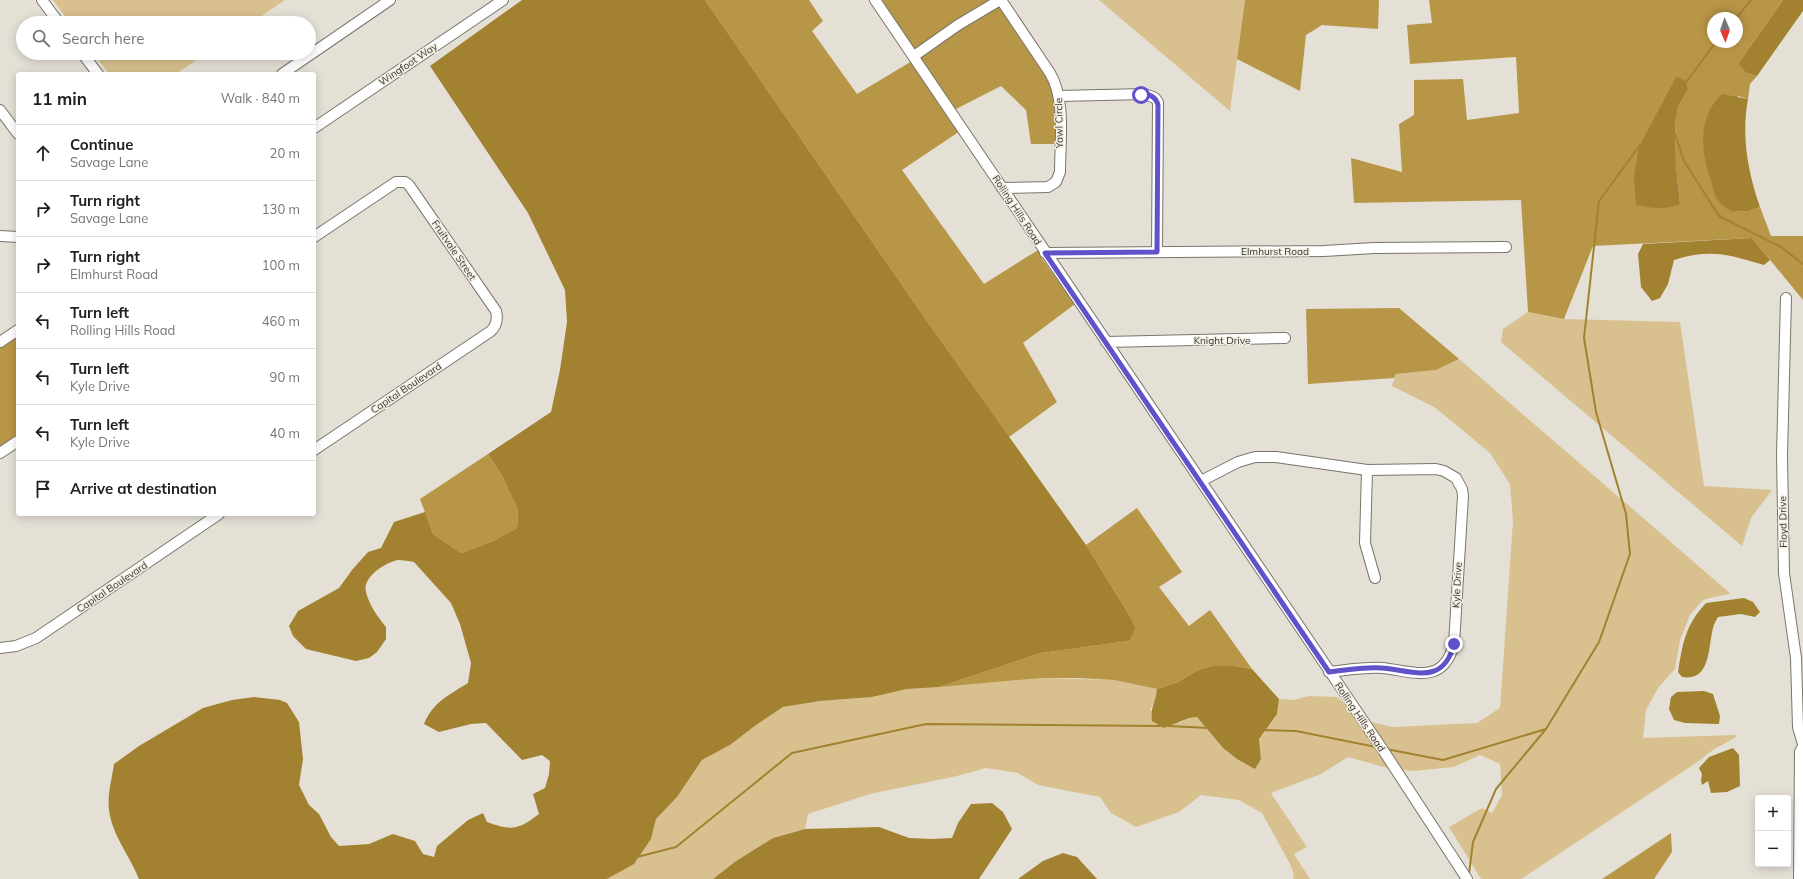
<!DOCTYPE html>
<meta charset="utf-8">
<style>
:root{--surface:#fff;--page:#f6f6f6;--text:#202124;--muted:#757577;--line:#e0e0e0}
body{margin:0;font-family:Mulish,sans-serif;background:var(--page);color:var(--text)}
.controls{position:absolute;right:12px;bottom:12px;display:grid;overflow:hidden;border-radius:4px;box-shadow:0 2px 10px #0003}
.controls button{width:36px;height:36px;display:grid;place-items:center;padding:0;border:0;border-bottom:1px solid var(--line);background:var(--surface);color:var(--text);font:20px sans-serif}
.compass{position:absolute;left:1707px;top:12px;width:36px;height:36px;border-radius:50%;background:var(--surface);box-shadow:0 2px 10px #0003;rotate:178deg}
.stop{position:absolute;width:12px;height:12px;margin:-9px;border:3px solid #5f52ca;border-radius:50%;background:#fff}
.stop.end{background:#5f52ca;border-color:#fff;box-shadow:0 1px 4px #0008}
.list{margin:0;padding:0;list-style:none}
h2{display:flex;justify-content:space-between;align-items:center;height:52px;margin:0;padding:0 16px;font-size:17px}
h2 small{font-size:13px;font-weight:400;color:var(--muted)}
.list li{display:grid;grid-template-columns:26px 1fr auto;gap:12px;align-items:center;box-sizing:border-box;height:56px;padding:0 16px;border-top:1px solid var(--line)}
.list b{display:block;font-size:15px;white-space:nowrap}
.list p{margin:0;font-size:13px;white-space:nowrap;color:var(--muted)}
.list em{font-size:13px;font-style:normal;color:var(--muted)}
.icon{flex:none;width:22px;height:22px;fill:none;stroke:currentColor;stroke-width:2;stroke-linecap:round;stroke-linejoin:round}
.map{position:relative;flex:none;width:1803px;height:879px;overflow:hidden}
.search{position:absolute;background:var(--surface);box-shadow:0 2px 10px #0003;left:16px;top:16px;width:300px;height:44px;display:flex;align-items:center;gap:10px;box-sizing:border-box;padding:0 14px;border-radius:22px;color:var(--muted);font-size:15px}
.panel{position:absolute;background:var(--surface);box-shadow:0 2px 10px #0003;left:16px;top:72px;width:300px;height:444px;border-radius:4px}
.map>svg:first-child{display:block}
</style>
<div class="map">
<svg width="1803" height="879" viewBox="0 0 1803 879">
<rect width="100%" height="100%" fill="#e5e0d6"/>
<path fill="#d8c18e" d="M53 0H285L251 23H70Z
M1099 0H1245L1230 111Z
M93 53H207L176 74H109Z
M1528 312 1564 319 1680 322 1704 486 1772 490 1751 518 1742 546 1501 342 1503 329Z
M1459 359 1731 594 1718 596 1703 600 1690 615 1680 640 1675 669 1658 688 1646 710 1643 738 1734 735 1737 736C1727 743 1710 750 1702 759L1521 879H1481L1449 827 1482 808 1492 813 1502 795 1500 764 1480 755 1454 767 1414 771 1401 770 1367 721 1392 727 1477 723 1500 708 1513 521 1510 484 1490 453 1460 428 1434 407 1392 386 1396 374 1436 370Z
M1042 678 1114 680 1157 689V697L1150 710 1179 723 1189 718 1197 717 1223 748 1237 759H1261L1259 739 1277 714 1279 699 1294 700 1309 696 1337 697 1349 708 1391 769 1348 757 1321 774 1271 793 1307 847 1294 854 1310 879H1293L1294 874 1290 864 1262 813 1239 800 1201 795 1179 812 1136 827 1111 813 1100 797 1038 785 1018 773 986 768 957 776 870 794 808 814 805 829 773 838 736 861 713 879H607L634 864 651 839 656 819 677 797 702 760 730 745 756 725 783 707 820 701 872 697 907 689Z"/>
<path fill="#b89647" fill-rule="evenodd" d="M705 0H809L823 21 812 31 857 94 912 61 960 131 902 170 984 284 1038 250 1041 257 1075 304 1023 343 1057 402 1009 437 931 327Z
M879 0H992L914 51Z
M1245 0H1379L1378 29 1322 25 1306 35 1300 91 1237 59Z
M1429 0H1783L1738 64 1746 73 1757 76 1750 84 1748 99 1738 96 1717 199 1731 212 1749 211 1760 207 1771 236H1803V300L1752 238 1593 246 1564 319 1528 312 1521 200 1354 203 1351 158 1402 172 1399 124 1414 115V80L1463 79 1467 120 1519 113 1516 57 1410 64 1407 25 1432 23ZM1713 18H1737V42H1713ZM1688 90 1675 112 1676 165 1680 204 1639 147Z
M1000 5 1047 75 1056 100V144H1031L1026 110 1001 86 954 110 919 58 960 29Z
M1399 308 1459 359 1436 370 1396 374 1394 378 1308 384 1306 309Z
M18 335V436L0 448V347Z
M488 454 501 474 518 510 517 528 493 541 461 553 433 534 420 499Z
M1137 508 1182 572 1159 587 1189 626 1210 610 1252 669 1234 666H1212L1198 670 1178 682 1157 689 1114 680 1077 678H1042L939 687 1041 653 1129 641 1131 618 1086 545Z
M1671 833 1672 852 1654 879H1602Z"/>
<path fill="#a28130" d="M522 0H705L931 327 1086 545 1131 618 1135 629 1129 641 1041 653 939 687 907 689 872 697 820 701 783 707 756 725 730 745 702 760 677 797 656 819 651 839 634 864 607 879H139C130 856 112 835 109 810 107 796 112 778 114 764L139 746 203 708 232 700 254 697 280 700 287 703 299 722 303 759 299 785 309 805 319 814 331 837 339 846 369 844 393 834 415 841 423 854 434 857 437 846 468 820 483 813 487 822C512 831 518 830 539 814L533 794 545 788 549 774 550 761 542 755 522 760 486 723 471 724 439 732 424 724C433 702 449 695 468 683L471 663 460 624 451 603 414 562C409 561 403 560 398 560 386 562 362 577 366 592 369 605 378 617 386 627V639L377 652 369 658 356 661 306 649 293 636 289 626 298 611 339 588 352 570 368 552 381 548 394 522 425 512 433 534 461 553 493 541 517 528 518 510 501 474 488 454 551 412 560 370 567 322 565 290 528 213 430 66Z
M1783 0H1803V11L1757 76 1746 73 1738 64Z
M1676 77 1685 80 1688 90 1675 112 1676 165 1680 204C1666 210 1651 208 1636 205L1634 177 1639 147Z
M1722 94 1748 99C1741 136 1748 172 1760 207L1749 211 1731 212C1727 208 1720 204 1717 199 1714 194 1713 186 1711 181 1701 152 1697 117 1722 94Z
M1752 238 1770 260 1764 265C1729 255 1711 248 1674 260L1668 284 1660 298 1652 301 1641 287 1638 254 1643 244Z
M1744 598 1753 602 1760 612 1755 617 1741 614 1718 617C1716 620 1714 624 1713 628 1708 647 1711 682 1682 677L1678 672C1683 642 1685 626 1706 603Z
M1212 666H1234L1252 669 1279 699 1277 714 1259 739 1261 759 1255 769 1237 759 1223 748 1197 717 1189 718 1164 728 1152 721C1150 706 1156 703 1157 689L1178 682 1198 670Z
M1704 691 1713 694 1720 716 1719 724 1685 723 1674 720 1669 709 1671 697 1677 692Z
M1733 748 1739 755 1740 786 1727 792 1711 793 1708 781 1702 785 1701 780 1702 774 1699 768 1709 757Z
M992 803 1003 812 1012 829 979 879H713L736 861 773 838 805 829 879 827 909 838 931 839 952 838 958 823 971 804Z
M1063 853 1077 857 1097 879H1018L1043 861Z"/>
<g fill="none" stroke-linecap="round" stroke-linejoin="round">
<path stroke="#a28130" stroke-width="2" d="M1736 18 1751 0
M1684 85 1716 42
M1675 118 1676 108
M1675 134 1684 161 1719 216 1781 247 1803 264
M1168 726 1209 728
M1264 730 1296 731 1376 747
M1386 749 1443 760 1546 729 1599 642 1630 554 1626 514 1596 412 1584 338 1599 201 1640 145
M637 857 676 847 792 753 926 724 1161 726
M1469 874 1473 842 1496 789 1546 729"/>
<defs>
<path id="minor" d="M42 0 59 23
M875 0 1381 747 1467 879
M1001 0 1050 73C1066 100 1060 141 1060 172L1056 182 1048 187 1002 188
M82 53 98 74
M914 56 958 25 1000 0
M282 74 390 0
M1059 96 1145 94 1155 98 1158 102 1157 252
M0 110 18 134
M314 128 503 0
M0 236 18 237
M314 237 396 182H405L409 185 496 311C498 319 497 325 491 331L314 450
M1045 253 1324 251 1374 248 1506 247
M1786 298 1782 455 1784 573 1796 658 1798 727 1803 744
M0 342 18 330
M1106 342 1285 338
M0 453 18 441
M1367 470 1365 543 1375 578
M1201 481 1238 462 1255 457H1276L1367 470 1436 469 1444 471 1456 478 1462 489 1463 496 1454 644C1443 686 1413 671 1382 668 1365 667 1347 670 1329 672
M0 648 16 646 36 638 219 514
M1799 879 1800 752 1803 746"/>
</defs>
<use href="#minor" stroke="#79756c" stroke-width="12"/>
<use href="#minor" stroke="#fff" stroke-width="10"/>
</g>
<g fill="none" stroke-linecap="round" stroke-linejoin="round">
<path stroke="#5f52ca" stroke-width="5" d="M1141 95C1149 93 1156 97 1158 105L1157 252 1045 253 1329 672C1346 670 1364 667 1381 668 1412 670 1443 687 1454 644"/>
</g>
<g text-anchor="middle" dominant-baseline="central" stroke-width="3" stroke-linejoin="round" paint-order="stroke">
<g font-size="10" fill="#393733" stroke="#f2ede3">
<text transform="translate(408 64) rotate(-34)">Wingfoot Way</text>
<text transform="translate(1059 123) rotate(-91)">Yawl Circle</text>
<text transform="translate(1017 210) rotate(57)">Rolling Hills Road</text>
<text transform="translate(454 250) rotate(56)">Fruitvale Street</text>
<text x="1275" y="251">Elmhurst Road</text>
<text x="1222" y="340">Knight Drive</text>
<text transform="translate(406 388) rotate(-34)">Capital Boulevard</text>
<text transform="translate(1783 522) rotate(-91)">Floyd Drive</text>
<text transform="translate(1457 585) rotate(-87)">Kyle Drive</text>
<text transform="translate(112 587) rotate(-34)">Capital Boulevard</text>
<text transform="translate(1360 717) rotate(56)">Rolling Hills Road</text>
</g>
</g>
</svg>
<div class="controls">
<button>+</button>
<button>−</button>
</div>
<svg class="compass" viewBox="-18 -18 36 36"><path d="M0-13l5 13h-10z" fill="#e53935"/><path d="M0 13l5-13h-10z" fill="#757577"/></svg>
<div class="stop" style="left:1141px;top:95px"></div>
<div class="stop end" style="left:1454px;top:644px"></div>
<div class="search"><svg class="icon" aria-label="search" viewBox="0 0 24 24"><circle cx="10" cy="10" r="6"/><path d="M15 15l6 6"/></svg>Search here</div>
<section class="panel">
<h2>11 min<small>Walk · 840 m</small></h2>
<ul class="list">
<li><svg class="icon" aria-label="ahead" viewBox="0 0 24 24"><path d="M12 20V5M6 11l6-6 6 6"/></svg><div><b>Continue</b><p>Savage Lane</p></div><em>20 m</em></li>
<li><svg class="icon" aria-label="right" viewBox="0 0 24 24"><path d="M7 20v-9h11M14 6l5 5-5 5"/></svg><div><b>Turn right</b><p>Savage Lane</p></div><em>130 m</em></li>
<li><svg class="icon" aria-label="right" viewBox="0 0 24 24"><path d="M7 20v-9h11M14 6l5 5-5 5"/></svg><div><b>Turn right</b><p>Elmhurst Road</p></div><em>100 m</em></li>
<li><svg class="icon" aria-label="left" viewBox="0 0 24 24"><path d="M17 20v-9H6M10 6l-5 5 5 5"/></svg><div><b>Turn left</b><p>Rolling Hills Road</p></div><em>460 m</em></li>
<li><svg class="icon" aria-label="left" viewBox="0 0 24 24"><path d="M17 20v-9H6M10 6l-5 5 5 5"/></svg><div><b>Turn left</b><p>Kyle Drive</p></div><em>90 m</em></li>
<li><svg class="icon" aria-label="left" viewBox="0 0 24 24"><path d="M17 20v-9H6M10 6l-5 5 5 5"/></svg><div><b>Turn left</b><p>Kyle Drive</p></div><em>40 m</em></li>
<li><svg class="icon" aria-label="arrive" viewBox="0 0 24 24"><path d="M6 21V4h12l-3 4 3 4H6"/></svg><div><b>Arrive at destination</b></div></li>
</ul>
</section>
</div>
